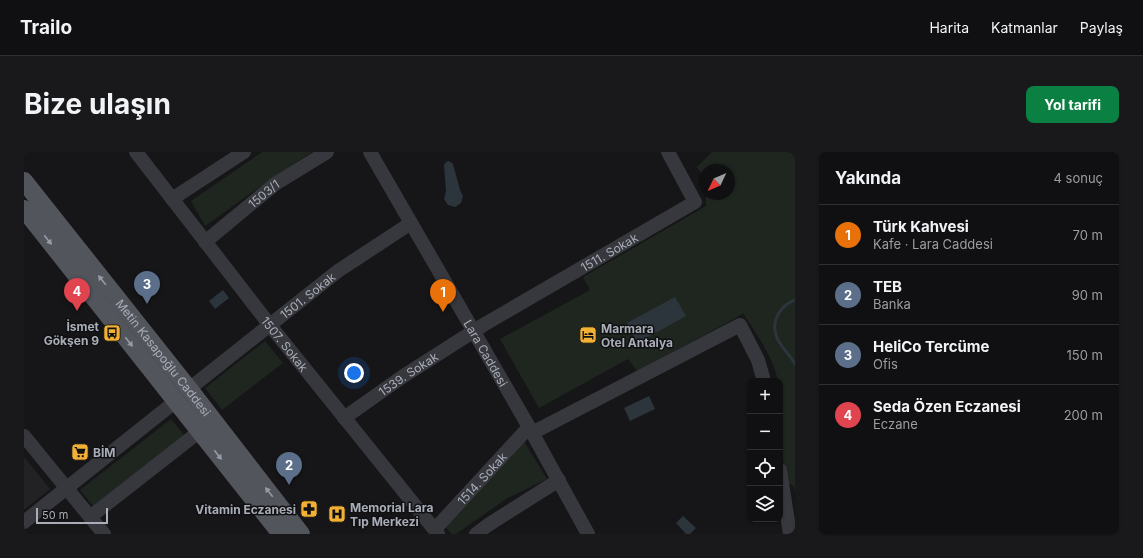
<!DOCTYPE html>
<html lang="tr">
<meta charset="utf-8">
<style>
:root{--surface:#101012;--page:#19191b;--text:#f1f3f6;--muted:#9c9d9f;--line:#303032;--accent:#0b8043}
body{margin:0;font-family:Inter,sans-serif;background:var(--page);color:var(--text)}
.controls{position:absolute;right:12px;bottom:12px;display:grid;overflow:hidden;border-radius:8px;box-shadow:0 1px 3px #0004}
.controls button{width:36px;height:36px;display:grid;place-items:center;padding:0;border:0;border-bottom:1px solid var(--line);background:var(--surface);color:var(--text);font:20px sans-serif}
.compass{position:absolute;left:675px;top:12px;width:36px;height:36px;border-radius:50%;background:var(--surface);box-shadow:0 1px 3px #0004;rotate:226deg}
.scale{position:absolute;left:12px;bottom:10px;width:72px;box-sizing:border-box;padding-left:4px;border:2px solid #a8adb8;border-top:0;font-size:11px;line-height:14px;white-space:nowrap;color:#a8adb8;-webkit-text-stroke:3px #111113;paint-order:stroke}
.you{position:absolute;left:330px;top:221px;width:14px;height:14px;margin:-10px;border:3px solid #fff;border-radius:50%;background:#1a73e8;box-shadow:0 0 0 6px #1a73e833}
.badge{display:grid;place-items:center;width:26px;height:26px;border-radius:50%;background:var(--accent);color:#fff;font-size:13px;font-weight:700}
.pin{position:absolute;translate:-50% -33px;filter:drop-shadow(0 1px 2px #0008)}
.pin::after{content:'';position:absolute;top:21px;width:14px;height:12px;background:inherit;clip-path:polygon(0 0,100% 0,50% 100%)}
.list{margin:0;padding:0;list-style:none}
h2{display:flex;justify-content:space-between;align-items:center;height:52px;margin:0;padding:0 16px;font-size:17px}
h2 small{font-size:13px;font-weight:400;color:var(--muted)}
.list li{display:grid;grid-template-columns:26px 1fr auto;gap:12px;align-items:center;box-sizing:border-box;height:60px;padding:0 16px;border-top:1px solid var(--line)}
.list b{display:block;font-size:15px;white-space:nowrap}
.list p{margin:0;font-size:13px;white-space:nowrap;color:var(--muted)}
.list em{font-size:13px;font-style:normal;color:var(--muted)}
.icon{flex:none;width:22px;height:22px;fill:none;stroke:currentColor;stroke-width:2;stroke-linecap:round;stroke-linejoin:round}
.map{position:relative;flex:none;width:771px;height:382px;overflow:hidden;border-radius:8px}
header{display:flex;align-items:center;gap:24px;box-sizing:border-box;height:56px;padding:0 20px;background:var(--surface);border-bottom:1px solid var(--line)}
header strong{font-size:19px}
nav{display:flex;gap:22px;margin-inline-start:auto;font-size:14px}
.intro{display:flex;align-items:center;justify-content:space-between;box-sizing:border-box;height:96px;padding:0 24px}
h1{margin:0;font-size:28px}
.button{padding:10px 18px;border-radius:8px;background:var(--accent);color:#fff;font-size:14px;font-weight:700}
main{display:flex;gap:24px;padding:0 24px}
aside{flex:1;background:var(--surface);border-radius:8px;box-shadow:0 1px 3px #0004}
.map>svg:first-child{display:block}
</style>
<header>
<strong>Trailo</strong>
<nav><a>Harita</a><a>Katmanlar</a><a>Paylaş</a></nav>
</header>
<div class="intro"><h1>Bize ulaşın</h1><a class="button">Yol tarifi</a></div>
<main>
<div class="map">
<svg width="771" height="382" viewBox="0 0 771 382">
<rect width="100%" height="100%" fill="#161618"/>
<path fill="#222225" d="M0 305 26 337 0 358Z"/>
<path fill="#1e261f" d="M238 0H288L248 26 181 74 167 49Z
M688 0H771V342L770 335 762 329 756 285V260L758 254 756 241V229H754C749 204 732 182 719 161L710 167 613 219 604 207 515 256 476 187 566 138 559 125 682 54V42H705V18H681V27L673 15Z
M241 189 259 211 198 258 181 236Z
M147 267 160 283 69 354 56 338Z
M498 286 523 327 482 347 432 382H427L420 373Z"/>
<path fill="#2c353c" d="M425 9 429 12 436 38 439 44 437 51 431 55 424 53 420 47 422 39 420 13 422 10Z
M199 138 205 146 191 157 185 149Z
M651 145 662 164 613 191 603 171Z
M625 244 631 257 606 269 600 256Z
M659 364 672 376 666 382H662L652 371Z"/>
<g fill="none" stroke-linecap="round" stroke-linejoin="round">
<path stroke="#2c353c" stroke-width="3" d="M771 148C756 154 746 169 753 186 757 195 766 203 771 212"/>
<g stroke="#37383d" stroke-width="14">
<path id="s1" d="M112 0 245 172 414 382"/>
<path id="s2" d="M346 0 505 275 564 382"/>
<path d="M148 47 220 0"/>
<path id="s3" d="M181 90 251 32 303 0"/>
<path id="s4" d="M165 237 314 119 387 71"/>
<path id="s5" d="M320 266 378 225 461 172 671 50 644 0"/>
<path d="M508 281 716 173 734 208 740 229"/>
<path d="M0 284 80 382"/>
<path d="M756 318 766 382"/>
<path d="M66 365 176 279"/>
<path d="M0 370 152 249"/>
<path id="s6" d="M411 377 505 275"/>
<path d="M452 382 464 373 535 328"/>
</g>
<g stroke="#53555c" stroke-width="18">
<path id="s7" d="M0 29 165 237 277 382"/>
<path d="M0 57 257 382"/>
</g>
</g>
<defs><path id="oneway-solid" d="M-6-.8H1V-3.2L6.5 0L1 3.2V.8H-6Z"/></defs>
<g fill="#979ba6">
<use href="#oneway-solid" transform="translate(24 88) rotate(51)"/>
<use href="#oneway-solid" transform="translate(78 128) rotate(-129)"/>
<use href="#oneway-solid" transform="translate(105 190) rotate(52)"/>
<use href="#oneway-solid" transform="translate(194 303) rotate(52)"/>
<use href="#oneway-solid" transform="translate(245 340) rotate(-128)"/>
</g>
<defs>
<symbol id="bus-square" viewBox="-11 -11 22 22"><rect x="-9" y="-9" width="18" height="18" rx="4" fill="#f2b134" stroke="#111113"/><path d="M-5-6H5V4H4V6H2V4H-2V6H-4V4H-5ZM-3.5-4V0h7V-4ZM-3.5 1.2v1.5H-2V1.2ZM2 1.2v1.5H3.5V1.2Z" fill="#111"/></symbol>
<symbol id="hotel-square" viewBox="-11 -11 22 22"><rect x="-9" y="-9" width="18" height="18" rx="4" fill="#f2b134" stroke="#111113"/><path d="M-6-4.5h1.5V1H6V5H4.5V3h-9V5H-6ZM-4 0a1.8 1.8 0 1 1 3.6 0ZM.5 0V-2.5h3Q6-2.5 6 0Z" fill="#111"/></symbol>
<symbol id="supermarket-square" viewBox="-11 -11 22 22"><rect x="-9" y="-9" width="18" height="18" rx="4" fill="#f2b134" stroke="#111113"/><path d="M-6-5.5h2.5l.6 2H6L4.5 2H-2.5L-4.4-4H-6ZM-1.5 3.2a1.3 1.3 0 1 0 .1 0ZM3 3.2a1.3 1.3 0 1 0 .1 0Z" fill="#111"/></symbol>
<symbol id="pharmacy-square" viewBox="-11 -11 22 22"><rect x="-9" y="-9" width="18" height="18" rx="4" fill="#f2b134" stroke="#111113"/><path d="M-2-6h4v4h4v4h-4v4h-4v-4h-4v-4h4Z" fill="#111"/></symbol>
<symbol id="hospital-square" viewBox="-11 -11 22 22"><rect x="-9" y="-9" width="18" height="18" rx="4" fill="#f2b134" stroke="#111113"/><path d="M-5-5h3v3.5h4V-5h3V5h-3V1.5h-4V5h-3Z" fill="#111"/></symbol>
</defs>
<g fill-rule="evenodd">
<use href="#bus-square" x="78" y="171" width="20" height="20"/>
<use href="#hotel-square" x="554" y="173" width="20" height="20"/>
<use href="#supermarket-square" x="46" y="290" width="20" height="20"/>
<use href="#pharmacy-square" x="275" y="347" width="20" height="20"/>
<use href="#hospital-square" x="303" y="352" width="20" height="20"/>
</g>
<g text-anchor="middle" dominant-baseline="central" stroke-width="3" stroke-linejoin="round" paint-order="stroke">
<g font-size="12" fill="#a8adb8" stroke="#111113">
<text stroke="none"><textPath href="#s3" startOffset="76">1503/1</textPath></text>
<text stroke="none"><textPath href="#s5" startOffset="313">1511. Sokak</textPath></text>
<text stroke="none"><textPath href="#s4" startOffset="151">1501. Sokak</textPath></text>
<text stroke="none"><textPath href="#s1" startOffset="243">1507. Sokak</textPath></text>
<text stroke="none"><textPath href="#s2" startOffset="232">Lara Caddesi</textPath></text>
<text stroke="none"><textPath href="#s7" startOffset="225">Metin Kasapoğlu Caddesi</textPath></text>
<text stroke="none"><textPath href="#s5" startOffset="78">1539. Sokak</textPath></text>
<text stroke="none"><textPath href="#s6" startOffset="69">1514. Sokak</textPath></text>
</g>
<g font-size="12" font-weight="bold" fill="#a8adb8" stroke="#111113" text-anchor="start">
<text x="75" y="174" text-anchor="end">İsmet<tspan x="75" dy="14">Gökşen 9</tspan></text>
<text x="577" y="176">Marmara<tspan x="577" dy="14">Otel Antalya</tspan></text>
<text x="69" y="300">BİM</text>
<text x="326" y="355">Memorial Lara<tspan x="326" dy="14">Tıp Merkezi</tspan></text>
<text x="272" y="357" text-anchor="end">Vitamin Eczanesi</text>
</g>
</g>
</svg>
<div class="controls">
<button>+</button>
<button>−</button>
<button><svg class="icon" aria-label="locate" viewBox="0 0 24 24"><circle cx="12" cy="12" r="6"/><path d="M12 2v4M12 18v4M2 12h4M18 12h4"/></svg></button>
<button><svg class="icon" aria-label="layers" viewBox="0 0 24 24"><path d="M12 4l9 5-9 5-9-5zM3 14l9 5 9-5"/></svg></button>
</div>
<svg class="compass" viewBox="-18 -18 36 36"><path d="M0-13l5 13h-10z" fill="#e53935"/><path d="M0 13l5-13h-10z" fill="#9c9d9f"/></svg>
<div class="scale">50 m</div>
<div class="you"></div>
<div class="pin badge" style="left:419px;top:160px;background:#e8710a">1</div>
<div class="pin badge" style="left:265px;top:333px;background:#5c6f8a">2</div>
<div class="pin badge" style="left:123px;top:152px;background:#5c6f8a">3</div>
<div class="pin badge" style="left:53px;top:159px;background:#e0444e">4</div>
</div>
<aside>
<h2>Yakında<small>4 sonuç</small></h2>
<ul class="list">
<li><span class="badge" style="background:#e8710a">1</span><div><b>Türk Kahvesi</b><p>Kafe · Lara Caddesi</p></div><em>70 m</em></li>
<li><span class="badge" style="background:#5c6f8a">2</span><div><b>TEB</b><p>Banka</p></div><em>90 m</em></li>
<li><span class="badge" style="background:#5c6f8a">3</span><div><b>HeliCo Tercüme</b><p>Ofis</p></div><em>150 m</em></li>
<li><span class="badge" style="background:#e0444e">4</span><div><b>Seda Özen Eczanesi</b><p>Eczane</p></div><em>200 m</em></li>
</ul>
</aside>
</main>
